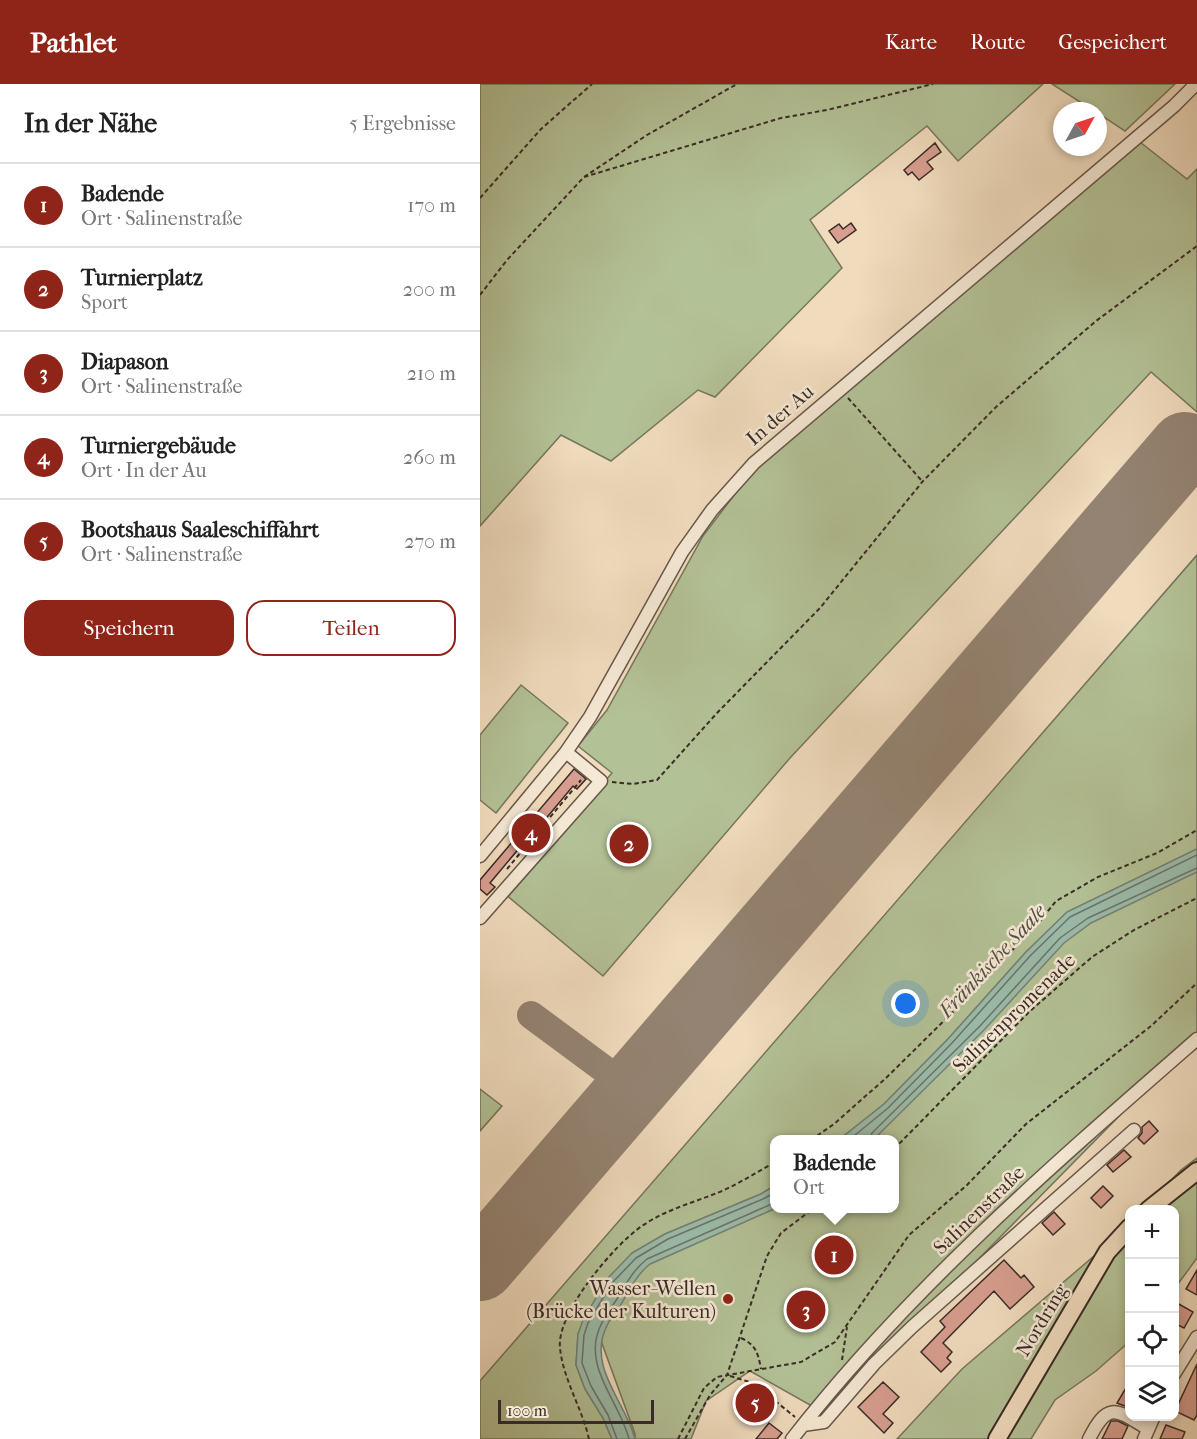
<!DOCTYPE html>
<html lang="de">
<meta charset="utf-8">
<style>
:root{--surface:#fff;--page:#f2f2f2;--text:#222;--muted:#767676;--line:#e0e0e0;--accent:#8f2418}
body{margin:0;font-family:"IM FELL French Canon",serif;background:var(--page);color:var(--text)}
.controls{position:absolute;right:18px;bottom:18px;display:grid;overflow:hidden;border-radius:12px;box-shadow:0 3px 9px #0003}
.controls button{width:54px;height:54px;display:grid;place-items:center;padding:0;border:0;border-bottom:2px solid var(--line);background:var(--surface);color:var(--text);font:30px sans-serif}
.compass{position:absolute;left:573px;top:18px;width:54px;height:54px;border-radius:50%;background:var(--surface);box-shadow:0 3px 9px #0003;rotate:50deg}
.scale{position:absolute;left:18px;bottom:15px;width:156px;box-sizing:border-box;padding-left:6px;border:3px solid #392b26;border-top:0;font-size:16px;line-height:21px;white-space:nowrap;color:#392b26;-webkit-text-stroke:4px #f5e8d4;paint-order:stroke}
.you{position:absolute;left:426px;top:920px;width:21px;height:21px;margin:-15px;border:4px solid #fff;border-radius:50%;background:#1a73e8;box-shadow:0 0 0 9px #1a73e833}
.badge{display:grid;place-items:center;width:39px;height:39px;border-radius:50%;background:var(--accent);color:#fff;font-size:20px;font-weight:700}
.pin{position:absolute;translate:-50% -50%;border:3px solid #fff;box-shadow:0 2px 6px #0006}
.popup{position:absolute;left:290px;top:1051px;width:129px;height:78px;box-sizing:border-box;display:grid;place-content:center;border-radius:12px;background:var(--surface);filter:drop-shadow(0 2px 4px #0005);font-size:20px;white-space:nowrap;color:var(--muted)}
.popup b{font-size:22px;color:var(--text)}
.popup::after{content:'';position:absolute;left:50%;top:100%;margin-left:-12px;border:12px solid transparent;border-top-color:var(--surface)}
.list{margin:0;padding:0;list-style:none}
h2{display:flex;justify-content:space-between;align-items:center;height:78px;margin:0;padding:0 24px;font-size:26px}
h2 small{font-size:20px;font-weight:400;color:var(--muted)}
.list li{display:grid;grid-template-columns:39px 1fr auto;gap:18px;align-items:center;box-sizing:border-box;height:84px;padding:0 24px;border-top:2px solid var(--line)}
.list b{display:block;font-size:22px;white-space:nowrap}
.list p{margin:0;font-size:20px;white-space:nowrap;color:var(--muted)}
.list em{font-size:20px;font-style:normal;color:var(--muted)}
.actions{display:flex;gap:12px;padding:18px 24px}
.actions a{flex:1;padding:14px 0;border:2px solid var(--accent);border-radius:18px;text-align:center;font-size:21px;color:var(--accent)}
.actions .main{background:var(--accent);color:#fff}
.icon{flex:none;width:33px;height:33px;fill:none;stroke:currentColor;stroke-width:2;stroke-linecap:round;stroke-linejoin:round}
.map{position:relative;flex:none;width:717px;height:1355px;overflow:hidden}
header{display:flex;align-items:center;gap:36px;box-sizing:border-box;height:84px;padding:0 30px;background:var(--accent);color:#fff}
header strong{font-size:28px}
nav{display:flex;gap:33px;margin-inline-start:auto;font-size:21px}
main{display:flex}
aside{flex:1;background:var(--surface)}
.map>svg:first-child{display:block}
</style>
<header>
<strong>Pathlet</strong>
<nav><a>Karte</a><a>Route</a><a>Gespeichert</a></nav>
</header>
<main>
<aside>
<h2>In der Nähe<small>5 Ergebnisse</small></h2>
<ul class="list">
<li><span class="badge">1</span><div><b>Badende</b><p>Ort · Salinenstraße</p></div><em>170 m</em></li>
<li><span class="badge">2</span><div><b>Turnierplatz</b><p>Sport</p></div><em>200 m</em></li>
<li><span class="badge">3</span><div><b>Diapason</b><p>Ort · Salinenstraße</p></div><em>210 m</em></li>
<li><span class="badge">4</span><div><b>Turniergebäude</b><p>Ort · In der Au</p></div><em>260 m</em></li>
<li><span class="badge">5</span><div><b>Bootshaus Saaleschiffahrt</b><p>Ort · Salinenstraße</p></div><em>270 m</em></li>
</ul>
<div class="actions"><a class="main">Speichern</a><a>Teilen</a></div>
</aside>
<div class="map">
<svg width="717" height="1355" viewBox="0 0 717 1355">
<rect width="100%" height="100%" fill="#f0dbbd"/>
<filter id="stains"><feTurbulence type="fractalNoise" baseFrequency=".00333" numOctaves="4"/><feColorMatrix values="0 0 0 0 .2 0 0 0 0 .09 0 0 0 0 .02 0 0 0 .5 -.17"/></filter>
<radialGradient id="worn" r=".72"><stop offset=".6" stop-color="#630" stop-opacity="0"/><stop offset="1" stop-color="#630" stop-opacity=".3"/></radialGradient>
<path fill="#b3c196" stroke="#76765e" stroke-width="1.5" d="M0 0H563L478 77 447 42 330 136 362 184 235 313 218 306 131 377 81 351 0 442Z
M572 0H695L645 47 618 29V27H614Z
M660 58 707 95 717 85V328L671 288 310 674 123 892 25 810 132 689 98 662 127 626 223 452 271 389Z
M717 471V765L587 828 546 868 468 955 404 1020 360 1055 294 1056V1102L281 1110 185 1150 152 1169 98 1250 96 1281 105 1305 123 1334 132 1355H0V1297Z
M41 601 88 639 16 729 0 716V651Z
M717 784V953L346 1330 270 1287 226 1317 211 1355H155V1350L116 1243 154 1187 294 1124H414V1056L378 1055 585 847Z
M0 1005 22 1022 0 1047Z
M717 1074V1174L695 1204 694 1126H662L701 1086Z
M649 1138V1258L616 1287 575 1316 551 1355H417L482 1285 628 1160Z"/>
<path fill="#9bbcab" stroke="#748276" stroke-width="1.5" d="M717 765V788L611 839 584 859 504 946 395 1054 360 1055 404 1020 468 955 546 868 587 828Z
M294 1102V1125L170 1180C156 1191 149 1207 140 1222 135 1229 128 1237 125 1246 109 1285 146 1319 155 1355H132L123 1334 105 1305 96 1281 98 1250 103 1236 127 1195 152 1169 185 1150 281 1110Z"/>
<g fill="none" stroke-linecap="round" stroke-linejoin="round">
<path stroke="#6a7468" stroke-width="1.5" d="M369 1056 408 1024 472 959 550 872 590 833 717 771
M390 1056 392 1049 500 942 580 854 608 834 717 784
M137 1355 128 1331 111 1302 102 1279 104 1251 108 1239 132 1199 156 1174 188 1155 283 1115 294 1109
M149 1355C140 1318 102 1283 120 1243 124 1233 131 1224 137 1215 146 1200 153 1186 167 1175L294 1119"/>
<path stroke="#948372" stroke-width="28" d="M51 931 151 1005"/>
<path stroke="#948372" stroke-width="70" d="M0 1182 705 363"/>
</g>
<path fill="#d89e90" stroke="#392b26" stroke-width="1.5" d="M455 59 461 68 447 78 453 85 439 96 432 88 428 91 424 86Z
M371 139 376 146 358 159 349 147 359 140 363 145Z
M94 685 106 695 97 705 93 702 64 737 69 741 52 762 46 756 10 799 15 803 7 811 0 805V796Z
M669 1037 678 1047 664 1060 658 1054 662 1049V1043Z
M644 1066 651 1073 633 1088 627 1081Z
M623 1102 633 1112 621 1124 611 1114Z
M574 1128 585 1140 573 1151 562 1139Z
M524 1176 541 1194 544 1191 554 1203 530 1225 514 1207 463 1259 472 1268 467 1274 471 1278 461 1288 441 1268 465 1243 460 1237Z
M717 1186V1211L706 1205Z
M697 1219 713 1228 704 1244 694 1239V1224Z
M717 1280V1331L714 1336 695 1327Z
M650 1297V1324L637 1319Z
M403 1298 419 1313 403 1330 413 1339 404 1349 378 1323Z
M270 1302 293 1325 280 1337 258 1314Z
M631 1337H638L648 1342 642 1355H622Z
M289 1339 302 1349 297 1355H276Z
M686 1341 705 1348 702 1355H680Z"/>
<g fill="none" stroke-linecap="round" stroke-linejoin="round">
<defs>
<path id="minor" d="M0 772 86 668 110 633 202 468 232 426 274 379 694 22 716 0
M0 834 121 697 86 668
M694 1290 717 1253
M323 1341 344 1338 394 1280 432 1243 654 1046
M312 1355C429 1205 575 1079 717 955
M609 1355C628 1317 636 1325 668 1345
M664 1355 674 1332"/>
<path id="major" d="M668 1126 717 1087
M517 1355 627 1168 650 1143"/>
</defs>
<use href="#minor" stroke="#67574c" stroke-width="15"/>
<use href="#major" stroke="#392b26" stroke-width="20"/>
<path stroke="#392b26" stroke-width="2" stroke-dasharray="4.5 3" stroke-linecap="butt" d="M104 93 301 34 347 26 453 0
M0 114 61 45 112 0
M0 211 27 176 104 93 167 51 257 0
M368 314 442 397
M132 698 153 700 177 696 237 629 340 524 443 397 516 323 616 237 717 162
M27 785 101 696
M331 1056 354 1040 406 994 486 915 560 837 576 817 618 793 677 769 717 746
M414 1065 549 928 612 873 654 846 717 814
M261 1254C276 1261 278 1269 281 1285
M362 1276 367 1243
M250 1292 273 1299 315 1333
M109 1355C102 1324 83 1295 80 1264 76 1229 135 1160 162 1142 185 1126 212 1119 237 1109 257 1101 275 1089 294 1079
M198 1355 224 1304 237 1293 321 1278 355 1258 429 1151 487 1101 546 1040 671 942 717 899
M205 1355 230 1311 247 1291 287 1172 301 1149 334 1124"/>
<use href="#minor" stroke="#f5e8d4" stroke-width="12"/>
<use href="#major" stroke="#f0dbbd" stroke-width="16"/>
</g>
<circle fill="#8f2418" stroke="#f5e8d4" stroke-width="2" cx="248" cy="1215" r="6"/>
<g text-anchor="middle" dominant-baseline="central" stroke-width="5" stroke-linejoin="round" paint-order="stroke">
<g font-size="20" fill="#392b26" stroke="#f5e8d4">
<text transform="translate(300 331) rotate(-41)">In der Au</text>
<text transform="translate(534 929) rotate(-44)">Salinenpromenade</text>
<text transform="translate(499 1126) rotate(-44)">Salinenstraße</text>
<text transform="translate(562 1236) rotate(-59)">Nordring</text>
</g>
<g font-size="20" fill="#392b26" stroke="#f5e8d4" text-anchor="end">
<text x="236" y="1204">Wasser-Wellen<tspan x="236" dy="23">(Brücke der Kulturen)</tspan></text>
</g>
<g font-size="21" font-style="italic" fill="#524f47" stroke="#f5e8d4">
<text transform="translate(512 877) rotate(-47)">Fränkische Saale</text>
</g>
</g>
<rect width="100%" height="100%" filter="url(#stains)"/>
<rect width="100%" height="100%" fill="url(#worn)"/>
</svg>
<div class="controls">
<button>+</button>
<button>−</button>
<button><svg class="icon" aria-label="locate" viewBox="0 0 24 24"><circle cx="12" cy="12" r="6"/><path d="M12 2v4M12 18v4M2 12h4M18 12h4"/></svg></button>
<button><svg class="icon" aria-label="layers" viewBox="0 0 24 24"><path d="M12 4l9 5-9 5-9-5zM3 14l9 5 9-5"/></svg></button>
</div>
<svg class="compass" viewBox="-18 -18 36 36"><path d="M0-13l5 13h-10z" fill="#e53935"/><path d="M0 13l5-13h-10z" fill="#767676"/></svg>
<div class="scale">100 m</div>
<div class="you"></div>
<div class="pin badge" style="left:354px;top:1171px">1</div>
<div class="popup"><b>Badende</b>Ort</div>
<div class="pin badge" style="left:149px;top:760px">2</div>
<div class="pin badge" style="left:326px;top:1226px">3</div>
<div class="pin badge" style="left:51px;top:749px">4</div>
<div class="pin badge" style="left:275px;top:1319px">5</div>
</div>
</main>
